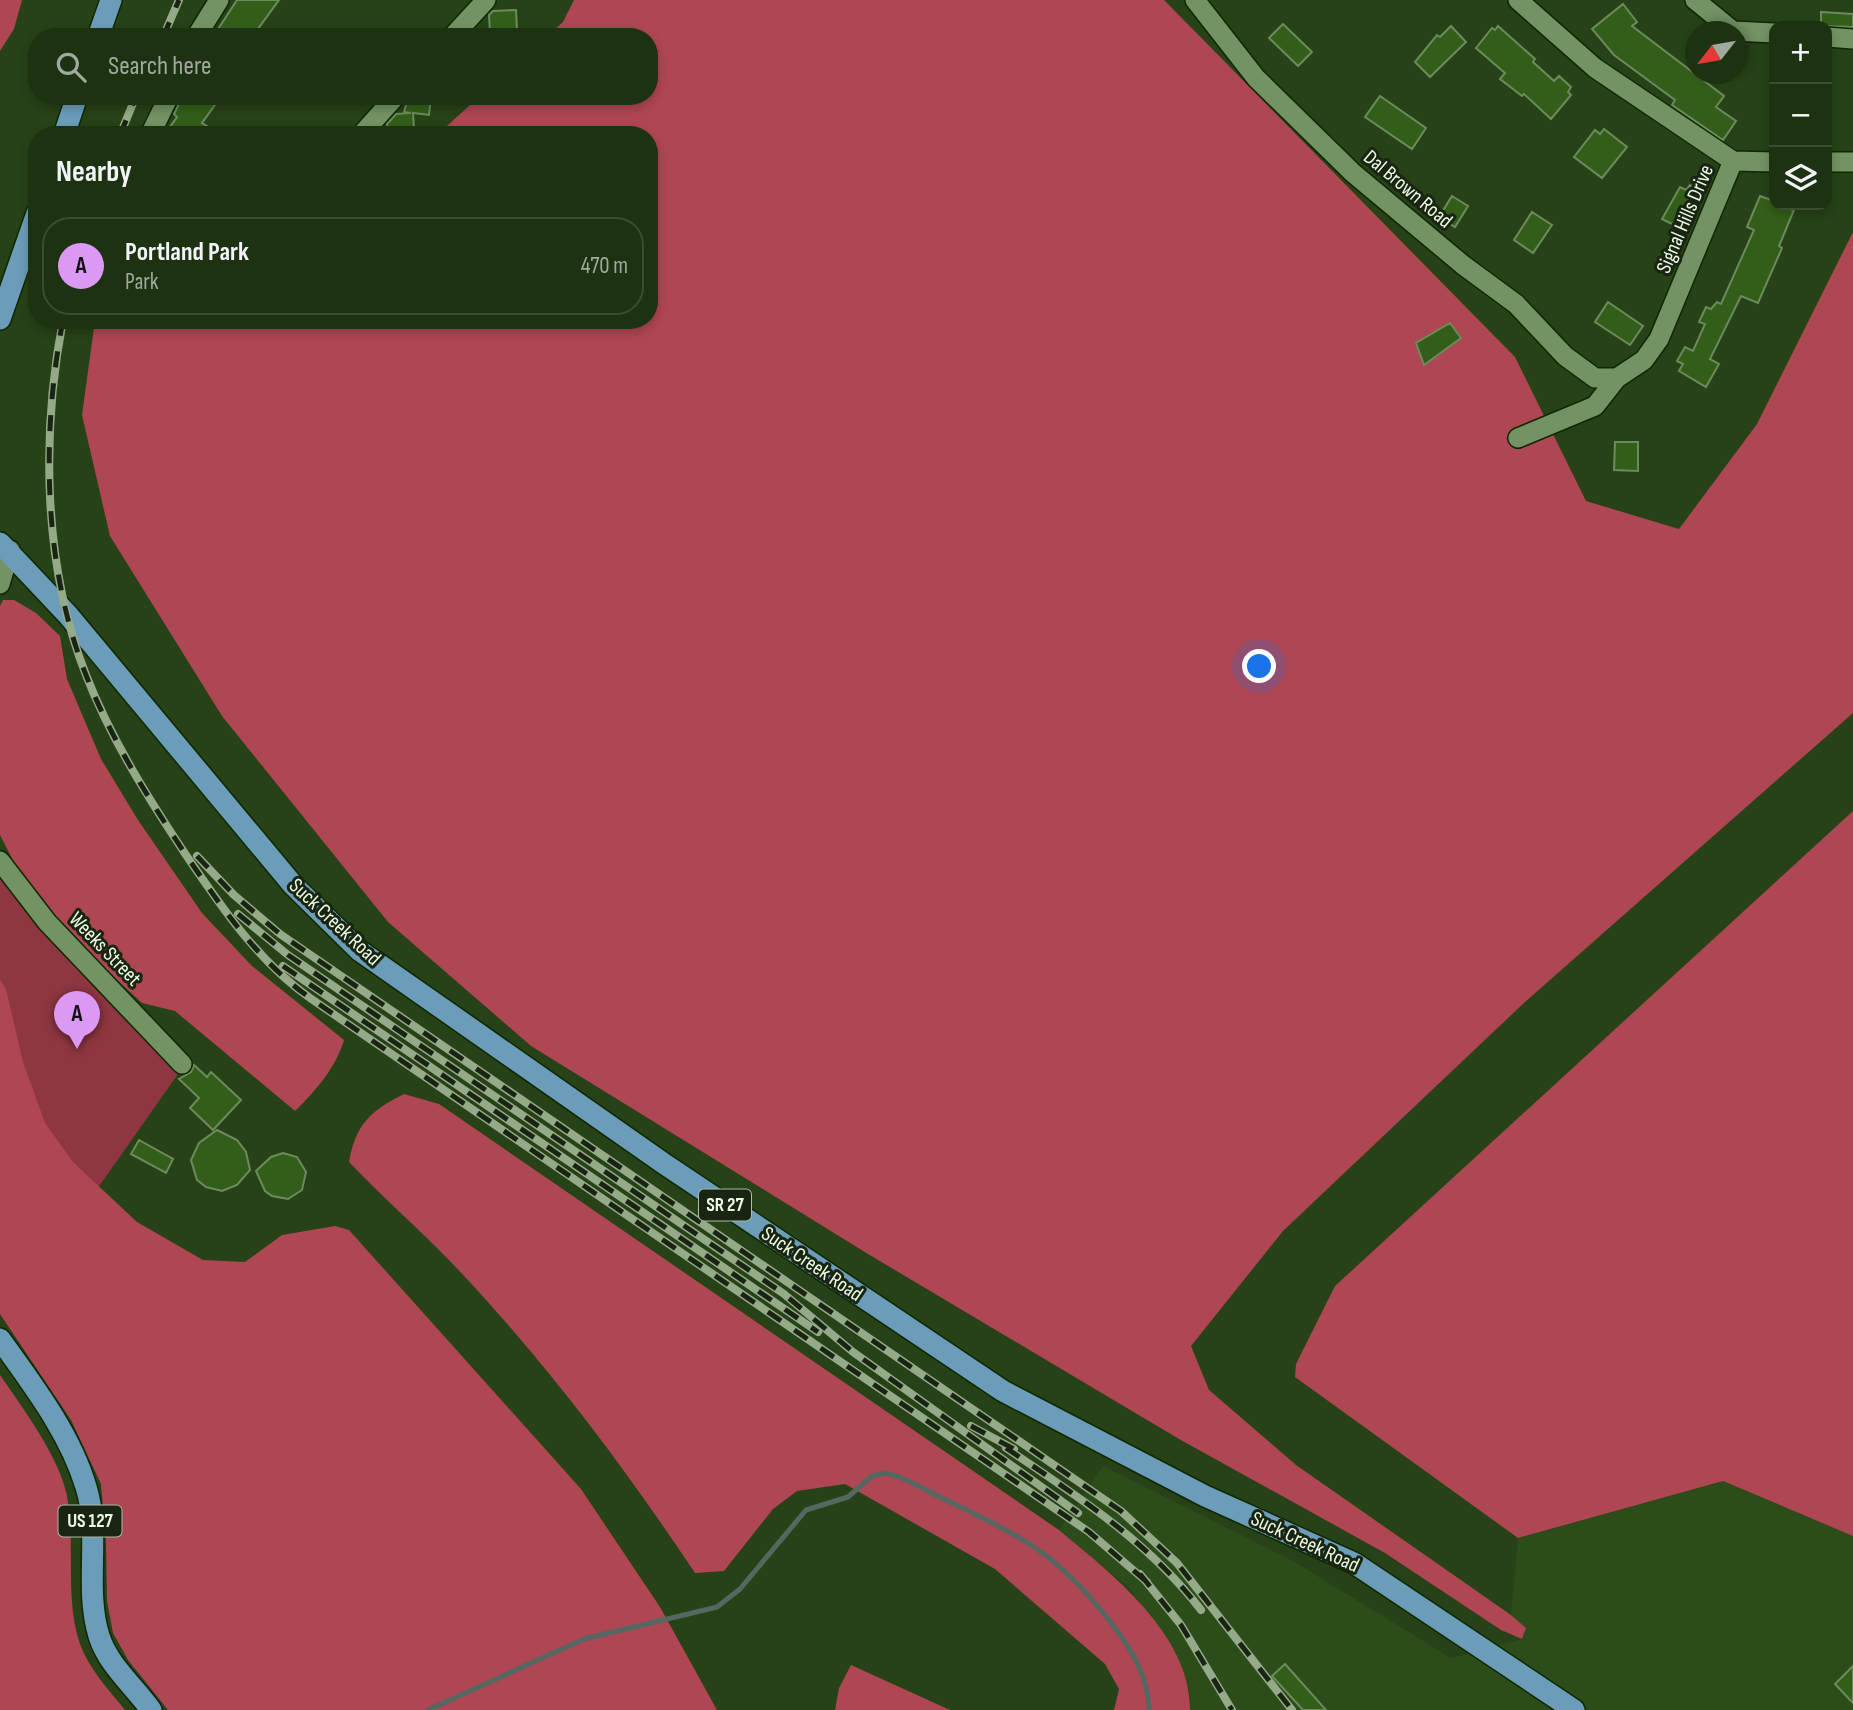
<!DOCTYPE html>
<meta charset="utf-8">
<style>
:root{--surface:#1d3211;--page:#253a1a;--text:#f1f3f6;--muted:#a0aa9f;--line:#3b4d31;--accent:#db99f5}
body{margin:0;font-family:"Sofia Sans Condensed",sans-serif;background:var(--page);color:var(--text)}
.controls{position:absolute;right:21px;top:21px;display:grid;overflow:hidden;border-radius:14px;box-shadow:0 4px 10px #0003}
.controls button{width:63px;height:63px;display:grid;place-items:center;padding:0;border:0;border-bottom:2px solid var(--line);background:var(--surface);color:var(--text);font:35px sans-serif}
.compass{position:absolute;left:1685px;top:21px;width:63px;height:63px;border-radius:50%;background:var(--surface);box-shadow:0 4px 10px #0003;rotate:239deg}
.you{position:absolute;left:1260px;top:667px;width:24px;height:24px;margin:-18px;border:5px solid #fff;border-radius:50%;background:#1a73e8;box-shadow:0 0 0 10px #1a73e833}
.badge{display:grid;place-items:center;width:46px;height:46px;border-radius:50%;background:var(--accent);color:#111;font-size:23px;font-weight:700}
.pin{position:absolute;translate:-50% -58px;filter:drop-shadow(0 2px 4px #0008)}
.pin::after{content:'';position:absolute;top:37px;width:24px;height:21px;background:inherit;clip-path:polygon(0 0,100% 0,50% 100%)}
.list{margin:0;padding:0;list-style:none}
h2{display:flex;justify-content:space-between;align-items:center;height:91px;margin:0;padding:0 28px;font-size:30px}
h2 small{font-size:23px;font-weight:400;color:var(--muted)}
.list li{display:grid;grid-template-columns:46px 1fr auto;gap:21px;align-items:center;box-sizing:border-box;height:98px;margin:0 14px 14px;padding:0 14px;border:2px solid var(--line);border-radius:28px}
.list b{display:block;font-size:26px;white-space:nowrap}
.list p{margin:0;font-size:23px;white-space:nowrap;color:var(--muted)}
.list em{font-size:23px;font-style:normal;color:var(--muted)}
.icon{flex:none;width:38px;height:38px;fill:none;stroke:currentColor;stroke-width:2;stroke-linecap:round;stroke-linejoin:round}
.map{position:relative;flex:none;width:1853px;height:1710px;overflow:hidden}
.search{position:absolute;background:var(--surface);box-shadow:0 4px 10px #0003;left:28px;top:28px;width:630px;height:77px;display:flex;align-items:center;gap:18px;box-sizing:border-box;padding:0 24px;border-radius:28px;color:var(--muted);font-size:26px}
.panel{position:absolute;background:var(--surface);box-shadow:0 4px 10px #0003;left:28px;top:126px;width:630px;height:203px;border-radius:28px}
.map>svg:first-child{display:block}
</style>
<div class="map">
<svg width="1853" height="1710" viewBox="0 0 1853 1710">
<rect width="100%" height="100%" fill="#274217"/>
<path fill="#2c4c1a" d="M1103 1466 1293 1561 1451 1658 1522 1639 1525 1628 1511 1615 1518 1538 1723 1481 1853 1536V1710H1190V1693L1176 1653 1129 1588 1059 1530Z"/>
<path fill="#8e3641" d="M0 875 30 917 178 1074 100 1185 0 1249Z"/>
<path fill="#ae4653" d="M0 0H22L14 29 0 51Z
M574 0H1164L1515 357 1586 501 1679 529 1757 424 1853 232V713L1525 1002 1283 1231 1191 1346 1209 1390 1296 1465 1511 1615 1526 1628 1522 1639 1501 1630 1385 1553 1179 1439 868 1254 531 1046 388 922 222 716 110 536 82 415 95 320H649V135H437L480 96H649V37H546L563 22Z
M3 600H14L36 613 60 636 67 679 101 759 138 820 202 913 252 966 344 1040C336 1067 316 1091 295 1111L175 1011 142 1003 64 931 29 892 0 835V606Z
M1853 811V1536L1723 1481 1518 1538 1295 1377 1296 1364 1335 1286Z
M0 979 6 989 23 1062 45 1123 73 1162 137 1222 203 1260 245 1262 282 1235 335 1226 349 1230 581 1489 660 1607 717 1710H168L128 1660 113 1633 107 1601 106 1543 101 1484 71 1420 0 1314Z
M404 1094 439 1104 1059 1530C1112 1574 1191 1635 1190 1710H1114L1119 1689 1105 1664 995 1569 845 1484 797 1491 773 1509 724 1571 695 1573C621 1462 541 1356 448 1259 416 1226 381 1196 349 1162 356 1124 370 1111 404 1094Z
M0 1375C22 1407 60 1458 67 1496 76 1544 64 1597 80 1644 89 1669 109 1690 125 1710H0Z
M851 1665 950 1710H835L839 1688Z"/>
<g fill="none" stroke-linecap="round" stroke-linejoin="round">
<path stroke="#546760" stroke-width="5" d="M428 1710 584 1639 717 1607 740 1589 806 1510 848 1497 872 1476 885 1473C906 1477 928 1492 948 1501 1028 1540 1060 1555 1115 1628 1134 1654 1148 1677 1149 1710"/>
</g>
<path fill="#335e19" stroke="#6c8b5d" stroke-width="2" d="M237 0H279L252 37H213Z
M1623 4 1637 22 1632 26 1724 96 1716 107 1736 121 1723 140 1672 105 1675 100 1614 55 1592 29Z
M516 10 517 30 490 33 489 15 493 11Z
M1821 12 1853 14V27L1821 26Z
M1283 24 1312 52 1298 66 1269 38Z
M1451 26 1466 42 1430 77 1415 62 1437 35 1440 37Z
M1498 26 1535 59 1533 62 1554 81 1559 76 1571 87 1568 92 1571 95 1551 119 1524 94 1522 96 1500 79 1505 73 1476 48 1492 28 1495 30Z
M183 96H208L217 102 202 123 221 135H164L177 117 174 114Z
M1380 96 1426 128 1412 149 1365 117Z
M431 97 429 115 413 113 414 129 388 131 387 124 396 114 411 113 404 112 408 99Z
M1604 129 1627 147 1602 178 1574 157 1595 130 1600 134Z
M1690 185 1702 192 1682 229 1662 219 1680 187 1686 190Z
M1452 196 1468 206 1455 227 1439 217Z
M1760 196 1774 201V205L1794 210 1779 246 1782 248 1758 303 1741 296 1710 359 1719 364 1706 387 1679 371 1683 364 1677 361 1685 347 1693 351 1705 324 1699 322 1706 307 1711 309 1717 302 1721 304 1754 230 1747 227Z
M1532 212 1552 225 1533 253 1514 240Z
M1608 302 1643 326 1630 345 1595 322Z
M1450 323 1461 338 1424 365 1416 343Z
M1615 442H1638V471L1614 470Z
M194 1065 207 1077 211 1072 241 1100 213 1130 190 1108 199 1098 179 1079 191 1072Z
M217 1130 237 1140 246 1152 250 1170 237 1185 222 1191 206 1187 197 1180 191 1160 199 1143Z
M139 1140 173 1159 166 1173 131 1154Z
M283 1153 297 1157 306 1172 302 1190 288 1199 272 1196 265 1191 256 1171 271 1157Z
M1285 1664 1326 1710H1303L1272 1676Z
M1853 1666V1703L1835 1684Z"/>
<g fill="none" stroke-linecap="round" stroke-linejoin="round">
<defs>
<path id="minor" d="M1195 0 1256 78 1353 173 1463 265 1516 304 1565 356 1595 378H1617
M1518 0 1595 68 1733 161
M1695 0 1733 31 1774 33
M196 37 219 0
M452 37 486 0
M1827 37 1853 39
M150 135 169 96
M361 135 396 96
M1733 161 1774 162
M1827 162H1853
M1518 438 1595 406 1617 378 1644 360 1659 339 1733 161
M0 584 10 550
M0 861 47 922 182 1064"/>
<path id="major" d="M98 37 111 0
M64 135 77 96
M0 319 37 213
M0 543 68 615 293 885 360 951 663 1163 1003 1391 1205 1496 1354 1563 1574 1710
M0 1339C32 1384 70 1433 86 1487 101 1535 84 1588 99 1636 108 1665 134 1686 151 1710"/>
</defs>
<use href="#minor" stroke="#0e2800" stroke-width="22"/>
<use href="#major" stroke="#0e2800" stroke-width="24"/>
<use href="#minor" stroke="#739364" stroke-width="19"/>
<use href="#major" stroke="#6b9cb9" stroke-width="21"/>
<defs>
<path id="rail" d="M163 37 179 0
M120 135 136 96
M63 320C41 434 43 566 86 675 111 739 148 798 186 855 222 908 258 961 310 998L1089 1532 1147 1582
M197 856 234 895 280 934 1121 1511 1177 1563 1292 1710
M238 914 288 955 784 1294 853 1352 1078 1513
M283 966 818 1332
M971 1426 1014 1449
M1006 1448C1077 1496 1148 1541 1201 1610
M1140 1574 1181 1625 1232 1710"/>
</defs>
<use href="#rail" stroke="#95aa89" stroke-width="8"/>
<use href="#rail" stroke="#192512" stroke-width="5" stroke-dasharray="16" stroke-linecap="butt"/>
</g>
<g text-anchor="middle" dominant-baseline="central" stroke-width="6" stroke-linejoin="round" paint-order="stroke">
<g fill="#192512" stroke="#abbba4" stroke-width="2">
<rect x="699" y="1189.5" width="52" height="31" rx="5"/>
<rect x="58.5" y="1505.5" width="63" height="31" rx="5"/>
</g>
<g font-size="19" font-weight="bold" fill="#eafbe2">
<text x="725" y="1205">SR 27</text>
<text x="90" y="1521">US 127</text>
</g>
<g font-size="21" fill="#eafbe2" stroke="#192512">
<text transform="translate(1408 189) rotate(40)">Dal Brown Road</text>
<text transform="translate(1685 219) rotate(-67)">Signal Hills Drive</text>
<text transform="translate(335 922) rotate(43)">Suck Creek Road</text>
<text transform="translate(105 949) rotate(46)">Weeks Street</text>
<text transform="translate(812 1264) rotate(34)">Suck Creek Road</text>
<text transform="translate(1305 1542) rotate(25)">Suck Creek Road</text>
</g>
</g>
</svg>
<div class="controls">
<button>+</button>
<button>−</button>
<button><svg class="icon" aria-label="layers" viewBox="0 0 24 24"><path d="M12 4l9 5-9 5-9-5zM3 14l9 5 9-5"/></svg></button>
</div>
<svg class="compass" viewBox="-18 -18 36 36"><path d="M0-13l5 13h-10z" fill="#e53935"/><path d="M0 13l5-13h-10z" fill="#a0aa9f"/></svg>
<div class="you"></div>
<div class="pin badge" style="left:77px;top:1049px">A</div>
<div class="search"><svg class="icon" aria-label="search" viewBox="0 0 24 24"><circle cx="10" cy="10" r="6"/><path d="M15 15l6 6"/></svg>Search here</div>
<section class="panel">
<h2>Nearby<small></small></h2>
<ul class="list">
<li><span class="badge">A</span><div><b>Portland Park</b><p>Park</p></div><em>470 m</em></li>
</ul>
</section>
</div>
